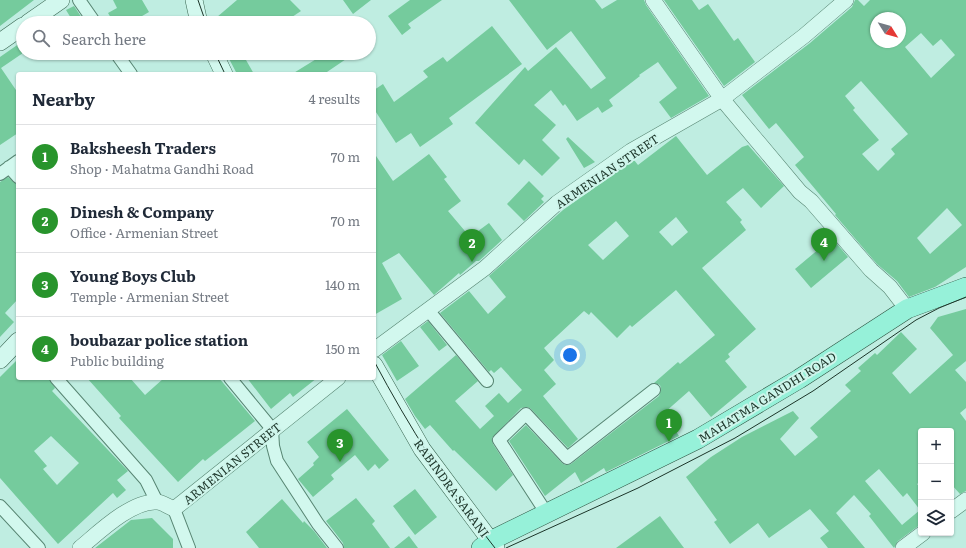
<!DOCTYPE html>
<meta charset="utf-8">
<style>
:root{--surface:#fff;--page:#f2f2f3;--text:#1f2937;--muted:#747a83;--line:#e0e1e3;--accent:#28942c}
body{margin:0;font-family:Literata,serif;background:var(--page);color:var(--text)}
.controls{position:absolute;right:12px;bottom:12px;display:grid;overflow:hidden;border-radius:4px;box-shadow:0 1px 3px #0004}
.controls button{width:36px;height:36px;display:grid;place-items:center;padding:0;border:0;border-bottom:1px solid var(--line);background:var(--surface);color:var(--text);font:20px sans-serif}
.compass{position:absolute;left:870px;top:12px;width:36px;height:36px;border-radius:50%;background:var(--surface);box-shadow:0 1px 3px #0004;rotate:127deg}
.you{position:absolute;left:570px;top:355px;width:14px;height:14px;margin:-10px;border:3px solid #fff;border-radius:50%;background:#1a73e8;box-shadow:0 0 0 6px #1a73e833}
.badge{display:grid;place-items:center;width:26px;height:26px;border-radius:50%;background:var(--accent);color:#fff;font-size:13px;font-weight:700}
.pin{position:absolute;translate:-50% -33px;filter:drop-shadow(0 1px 2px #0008)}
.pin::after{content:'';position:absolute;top:21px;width:14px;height:12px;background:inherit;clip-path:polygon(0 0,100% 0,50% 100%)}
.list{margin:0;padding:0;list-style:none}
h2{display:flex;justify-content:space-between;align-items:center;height:52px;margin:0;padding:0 16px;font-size:17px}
h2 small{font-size:13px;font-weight:400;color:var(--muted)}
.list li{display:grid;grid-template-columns:26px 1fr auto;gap:12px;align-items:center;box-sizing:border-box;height:64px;padding:0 16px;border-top:1px solid var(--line)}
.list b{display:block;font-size:15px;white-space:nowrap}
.list p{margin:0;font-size:13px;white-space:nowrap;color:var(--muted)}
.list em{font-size:13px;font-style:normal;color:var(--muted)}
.icon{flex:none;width:22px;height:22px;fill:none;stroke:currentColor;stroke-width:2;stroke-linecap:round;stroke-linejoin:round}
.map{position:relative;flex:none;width:966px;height:548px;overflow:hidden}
.search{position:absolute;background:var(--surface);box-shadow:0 1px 3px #0004;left:16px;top:16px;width:360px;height:44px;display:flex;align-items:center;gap:10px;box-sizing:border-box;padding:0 14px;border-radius:22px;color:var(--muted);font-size:15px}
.panel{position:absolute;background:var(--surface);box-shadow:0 1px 3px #0004;left:16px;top:72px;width:360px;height:308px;border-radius:4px}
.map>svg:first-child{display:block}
</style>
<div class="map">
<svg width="966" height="548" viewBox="0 0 966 548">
<rect width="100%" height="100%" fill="#bfede1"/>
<path fill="#75cb9d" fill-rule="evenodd" d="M0 0H34L0 26Z
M113 0H142L149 12 130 23H114L108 13 117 8Z
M237 0H290L301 11 283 23H210Z
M343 0H371L353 14Z
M410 0H442L408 24 411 28 402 35 388 16Z
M509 0H595L602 9 617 0H644L646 5 709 96 671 118 659 102 677 88 658 62 639 75 640 76 609 100 613 106 602 113 598 107 577 121 565 104 563 106 551 90 534 105 556 125 542 140 560 158 542 176 524 159 519 165 475 123 525 67 528 71 556 47 591 89 606 78 571 31 547 50Z
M664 0H692L699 10 708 4 734 41 738 38 755 62 724 86Z
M855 0H858L864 6 870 0H966V267L935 287 909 297 897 281 877 264 835 215 836 214 795 165 804 157 776 123 769 129 742 95 810 43 852 7ZM876 18H900V42H876ZM921 33 933 46 941 39 955 55 931 78 905 47ZM861 81 908 134 891 149 895 154 878 171 862 154 879 140 853 110 855 108 845 96ZM947 208 962 225 930 254 917 238Z
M74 6 82 18 85 23H74L66 10Z
M492 26 522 64 449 118 453 124 420 147 411 133 396 143 374 109V90L383 84 394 102 428 77 423 71 443 57 447 62Z
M23 41V53L1 68 18 93V133L0 145V57Z
M226 53H242L254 74H237Z
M326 53H355L324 74H292Z
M676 136 707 175 742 147 748 145 784 186 761 208 743 188 726 202 742 220 740 222 746 230 702 268 756 329 728 354 730 357 725 361 747 387 711 417 689 391 664 413 679 436 606 472 604 468 581 483 575 472 545 496 509 441 526 425 562 463 565 465 571 464 659 396 661 389 660 385 654 383 678 362 680 364 715 335 676 290 632 327 630 325 617 338 591 312 589 315 584 311 544 348 554 360 544 370 556 384 543 396 578 439 568 448 531 409 528 407 521 408 492 438 493 444 513 475 496 491 454 450 453 451 430 425 425 429 415 416 405 399 456 355 478 381 455 401 480 429 494 416 485 406 499 393 508 403 522 390 501 367 494 373 491 370 489 372 440 313 469 291 488 314 506 297 489 276 563 210 634 160 638 165ZM676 217 688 232 672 246 659 232ZM616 221 629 236 603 260 588 245Z
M568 137 595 162 584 168 566 139Z
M374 153 393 181 429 154 447 177 444 179 461 201 448 211 470 237 489 223 502 240 479 261H476L460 275 459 273 434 295 399 253 382 263 402 299 374 315Z
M8 177 18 185V299L5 313 14 322 0 337V182Z
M529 181 544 196 541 199 544 202 524 221 507 204Z
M832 238 848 257 811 288 795 269Z
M966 309V361L955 370 966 382V408L960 413 966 421V491L960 494 951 484V431H921V481L917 484 921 489V524L898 541 894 548 869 516 871 514 854 495 836 513 865 548H828L820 538 829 531 810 509 769 538 758 523 730 544 714 522 717 520 686 477 711 457 742 437 793 411 799 418 780 439 795 456 818 437 810 428 851 391 845 385 861 371 858 368 875 353 877 355 901 332 917 349 892 373 910 394 953 355 930 328 938 317ZM879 469 903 497 907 493 920 510 902 525 865 481Z
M428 321 447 345 439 351 420 327Z
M401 341 419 366 397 381 382 355Z
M18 359V378H49L55 388 52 391 128 471 117 480 126 490 117 498 113 493 58 544 0 478V377ZM51 436 79 463 57 485 43 469 47 466 34 451Z
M87 378H130L145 395 164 378H219L255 421 205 461 203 459 178 482 119 418 121 416Z
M247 378H317L293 397 290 393 271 409Z
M347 409 389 460 379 469 375 464 368 471 355 455 331 475 334 479 313 497 298 479 314 465 313 463 319 457 307 442Z
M415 489 437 517 415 535 393 506Z
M356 498 375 521 372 524 390 548H344L343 543 326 521Z
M282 499 303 523 304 521 314 531 327 548H259L246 532Z
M660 516 684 548H616Z
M152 518 173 539V548H95L131 520Z
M409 536 418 548H394Z"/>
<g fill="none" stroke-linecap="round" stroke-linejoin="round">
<defs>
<path id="minor" d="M79 0 95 23
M116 53 131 74
M9 167 18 177
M0 174 18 161
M428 310 487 381
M56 378 146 480 157 502
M230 378 272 429 273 446 277 461 318 524 337 548
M0 506 39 548
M174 509 189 548
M547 514 499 440 526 414 567 458 654 390"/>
<path id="tertiary" d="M653 0 722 99 800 192 811 201 871 270 890 287 907 309
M374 350 485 268 557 203 631 151 722 99 804 36 846 0
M951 511 966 500
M80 548C98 533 132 500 157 502 162 502 169 507 174 509L338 378
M903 548 923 533"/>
<path id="secondary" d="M194 0 199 23
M28 23 61 0
M0 42 23 26
M214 53 224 74
M0 360 18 341
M374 365 422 449 496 548"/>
<path id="primary" d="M481 548 492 540 698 439 799 379 907 309 966 287"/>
</defs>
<use href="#minor" stroke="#578572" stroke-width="14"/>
<use href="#tertiary" stroke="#578572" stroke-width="16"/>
<use href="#secondary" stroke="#3b6753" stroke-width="18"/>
<use href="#primary" stroke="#2c5340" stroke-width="20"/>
<use href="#minor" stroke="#d2f8ee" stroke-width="12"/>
<use href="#tertiary" stroke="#d2f8ee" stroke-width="15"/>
<use href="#secondary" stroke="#d2f8ee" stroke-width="17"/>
<use href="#primary" stroke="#96f1d9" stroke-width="19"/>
<path stroke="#1c3529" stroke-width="1" d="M198 0 206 23
M215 53 225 74
M374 361C409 427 449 490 495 548
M506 548 638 488 735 438 813 391 916 320 939 308 966 297"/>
</g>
<g text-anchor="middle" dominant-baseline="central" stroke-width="4" stroke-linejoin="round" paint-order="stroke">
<g font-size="12" fill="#1c3529" stroke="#cef5eb">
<text transform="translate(607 171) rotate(-34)">ARMENIAN STREET</text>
<text transform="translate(767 397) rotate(-32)">MAHATMA GANDHI ROAD</text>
<text transform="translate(232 463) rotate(-39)">ARMENIAN STREET</text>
<text transform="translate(452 488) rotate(54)">RABINDRA SARANI</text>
</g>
</g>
</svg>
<div class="controls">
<button>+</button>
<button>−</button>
<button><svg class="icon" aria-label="layers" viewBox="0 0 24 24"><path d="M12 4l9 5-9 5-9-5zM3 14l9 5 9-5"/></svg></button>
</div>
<svg class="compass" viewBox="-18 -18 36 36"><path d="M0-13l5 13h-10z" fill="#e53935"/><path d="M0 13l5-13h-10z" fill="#747a83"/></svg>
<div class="you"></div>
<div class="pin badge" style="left:669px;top:442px">1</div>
<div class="pin badge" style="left:472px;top:262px">2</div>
<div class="pin badge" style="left:340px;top:462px">3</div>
<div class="pin badge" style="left:824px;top:261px">4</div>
<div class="search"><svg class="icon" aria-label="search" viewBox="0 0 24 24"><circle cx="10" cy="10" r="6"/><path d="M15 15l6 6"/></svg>Search here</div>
<section class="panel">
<h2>Nearby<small>4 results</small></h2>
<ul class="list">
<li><span class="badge">1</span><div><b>Baksheesh Traders</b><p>Shop · Mahatma Gandhi Road</p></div><em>70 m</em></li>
<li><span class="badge">2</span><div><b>Dinesh &amp; Company</b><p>Office · Armenian Street</p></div><em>70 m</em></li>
<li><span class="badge">3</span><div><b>Young Boys Club</b><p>Temple · Armenian Street</p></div><em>140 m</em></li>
<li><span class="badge">4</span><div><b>boubazar police station</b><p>Public building</p></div><em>150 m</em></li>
</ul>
</section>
</div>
